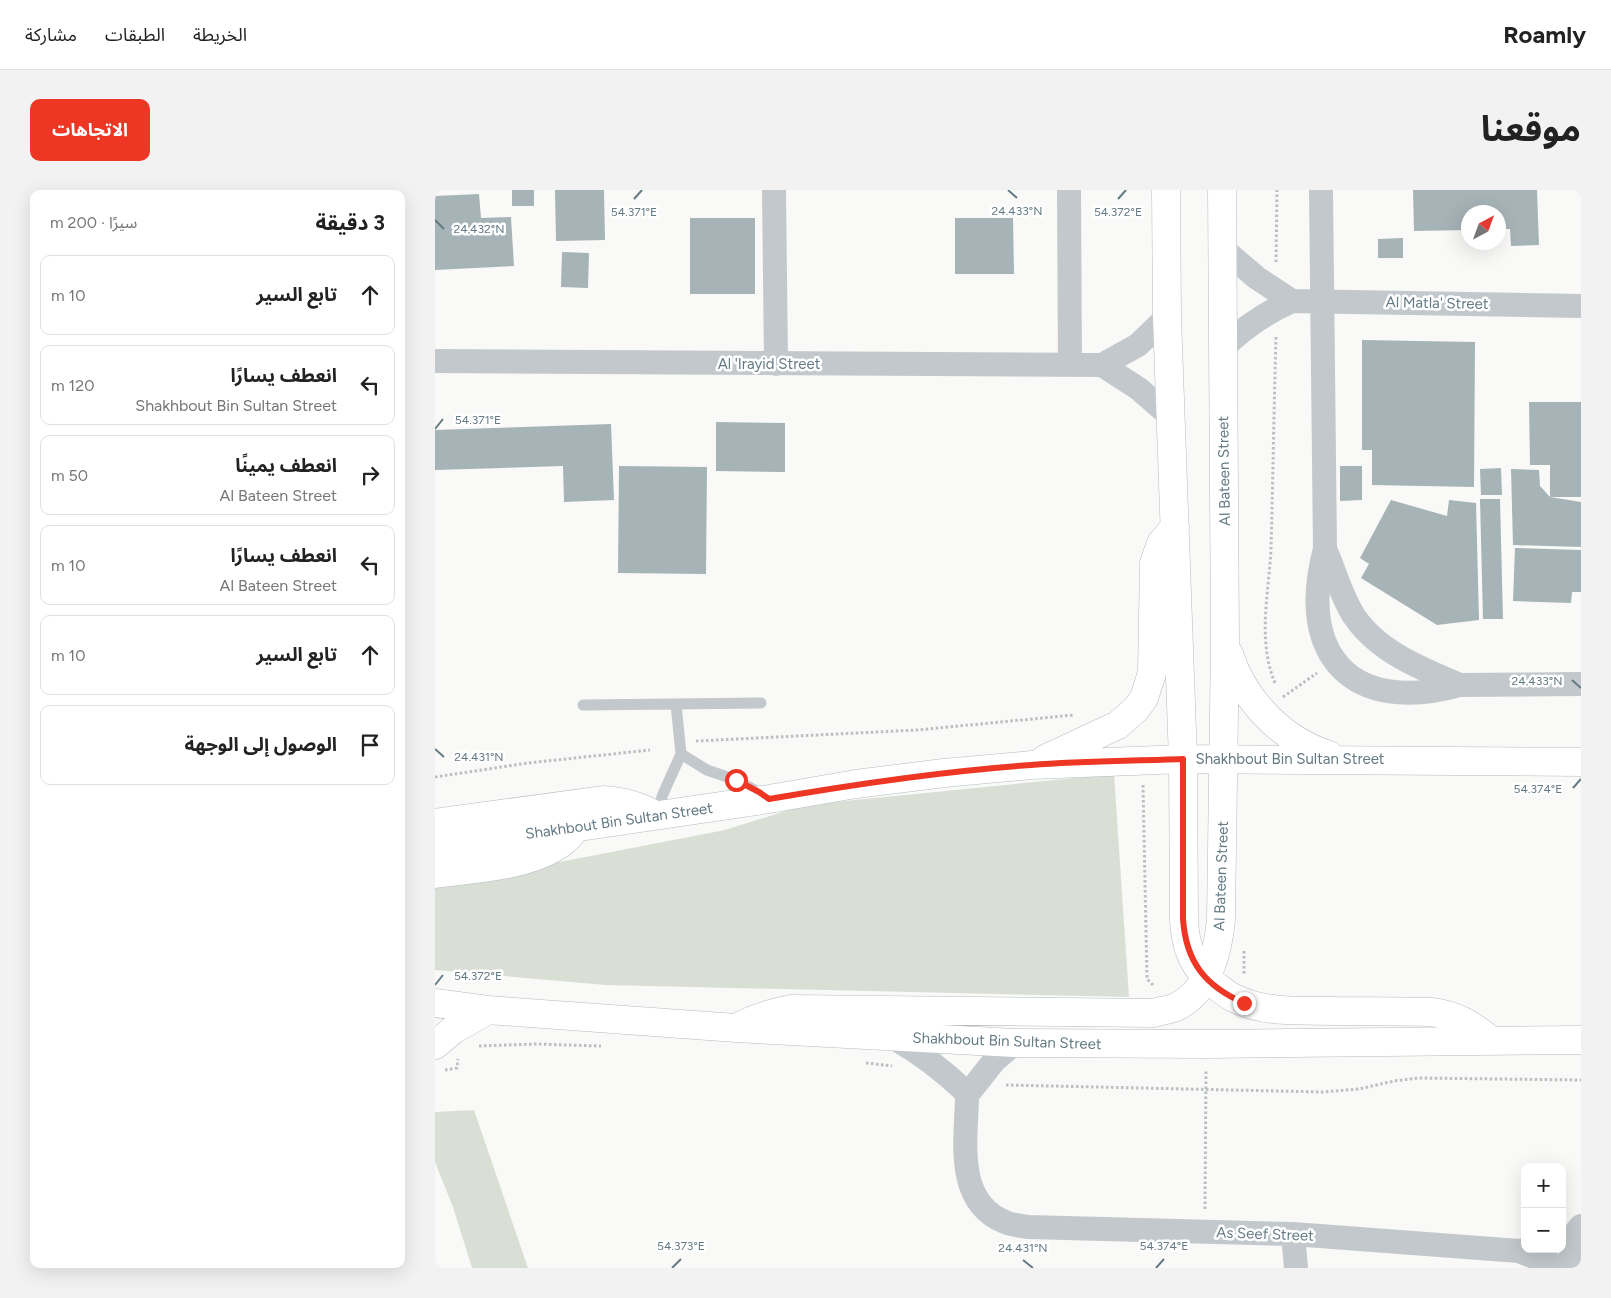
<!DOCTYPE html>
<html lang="ar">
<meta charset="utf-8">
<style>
:root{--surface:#fff;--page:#f2f2f2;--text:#222;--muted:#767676;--line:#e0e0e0;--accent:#ed3623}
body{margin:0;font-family:Figtree,"Noto Sans Arabic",sans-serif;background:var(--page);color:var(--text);direction:rtl}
.controls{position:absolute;right:15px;bottom:15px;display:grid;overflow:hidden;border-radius:10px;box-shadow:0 5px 20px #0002}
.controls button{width:45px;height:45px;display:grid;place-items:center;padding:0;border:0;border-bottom:1px solid var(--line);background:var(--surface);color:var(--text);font:25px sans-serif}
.compass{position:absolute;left:1026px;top:15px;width:45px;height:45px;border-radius:50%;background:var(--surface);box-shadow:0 5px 20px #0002;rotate:41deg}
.stop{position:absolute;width:15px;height:15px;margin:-11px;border:4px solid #ed3623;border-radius:50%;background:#fff}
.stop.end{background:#ed3623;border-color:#fff;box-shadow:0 1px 5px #0008}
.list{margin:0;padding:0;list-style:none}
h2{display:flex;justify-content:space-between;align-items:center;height:65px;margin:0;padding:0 20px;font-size:21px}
h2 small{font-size:16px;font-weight:400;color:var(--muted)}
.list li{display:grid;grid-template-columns:32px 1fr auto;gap:15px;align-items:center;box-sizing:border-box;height:80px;margin:0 10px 10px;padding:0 10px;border:1px solid var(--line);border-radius:10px}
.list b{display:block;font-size:19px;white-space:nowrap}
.list p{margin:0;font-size:16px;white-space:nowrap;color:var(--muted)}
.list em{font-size:16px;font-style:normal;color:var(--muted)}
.icon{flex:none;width:28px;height:28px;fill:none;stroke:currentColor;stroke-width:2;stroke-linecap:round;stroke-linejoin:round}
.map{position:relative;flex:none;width:1146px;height:1078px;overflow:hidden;direction:ltr;border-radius:10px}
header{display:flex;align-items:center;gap:30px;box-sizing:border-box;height:70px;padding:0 25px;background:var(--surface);border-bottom:1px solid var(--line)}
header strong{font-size:24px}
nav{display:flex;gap:28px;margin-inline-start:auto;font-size:18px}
.intro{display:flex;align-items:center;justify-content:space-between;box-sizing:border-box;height:120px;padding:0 30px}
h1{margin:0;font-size:35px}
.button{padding:12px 22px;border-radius:10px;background:var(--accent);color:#fff;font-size:18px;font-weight:700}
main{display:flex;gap:30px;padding:0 30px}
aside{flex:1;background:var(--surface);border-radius:10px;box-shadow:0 5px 20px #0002}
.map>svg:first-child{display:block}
</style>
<header>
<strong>Roamly</strong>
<nav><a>الخريطة</a><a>الطبقات</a><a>مشاركة</a></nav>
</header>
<div class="intro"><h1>موقعنا</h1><a class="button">الاتجاهات</a></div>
<main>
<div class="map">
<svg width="1146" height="1078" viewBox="0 0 1146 1078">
<rect width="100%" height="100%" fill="#f9f9f7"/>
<path fill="#dadfd6" d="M679 584 694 807 171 795 0 780V696L290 640 370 615Z
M39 920 93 1078H37L18 1017 0 972V922Z"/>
<path fill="#a6b3b7" d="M77 0H99V16H77Z
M120 0H169L170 50 121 51Z
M978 0H1102L1104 55 1076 56 1075 39H1064V22H1034V40L979 41Z
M44 4 46 28 76 27 79 76 0 80V6Z
M255 28H320V104H255Z
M520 28H578L579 84H520Z
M968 48V68H943V49Z
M127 62 154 63 153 98 126 97Z
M927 150 1040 152 1039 297 937 295V260H927Z
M1094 212H1146V307H1115L1146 312V357L1078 355 1076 279 1104 280 1105 296 1115 307V275H1095Z
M281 232 350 233V282L281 281Z
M176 234 179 310 129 312 128 276 0 280V240Z
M184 276 272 277 271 384 183 383Z
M905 276H927V310L905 311Z
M1066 278 1067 305H1046L1045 279Z
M1045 309H1065L1068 429H1048Z
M956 310 1012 326 1014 310 1041 313 1044 430 1002 435 926 388 934 374 925 368Z
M1080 358 1146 360V402H1137L1136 413 1078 411Z"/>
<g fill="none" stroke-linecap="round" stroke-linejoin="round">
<defs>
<path id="secondary" d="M731 0 732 127 748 569 749 729C750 757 758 778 780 795 786 799 792 805 799 808 830 824 867 820 901 821 932 821 964 821 996 822 1020 825 1037 834 1055 850
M794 464C809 511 847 550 894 565
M610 569 683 535 701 519 709 508 717 483 719 373 726 353 740 337
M0 633 168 610C187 611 203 615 220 625
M0 658 334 609 421 594 509 583 597 575 748 569 1146 572
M0 684C41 678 96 677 129 651 134 647 138 642 142 637
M0 813 53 820 301 838 580 853 771 854 1146 850
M301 838C319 828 335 823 356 819L718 823C725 821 734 820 741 817 773 802 783 762 786 729L790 452 787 0
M0 855 18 840 53 820"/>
</defs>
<use href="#secondary" stroke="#b4bcc0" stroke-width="29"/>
<path stroke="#babfc1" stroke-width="3" stroke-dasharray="2.5 2.5" stroke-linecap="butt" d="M841 72 842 0
M840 493C822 449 834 403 836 358 838 287 839 216 841 146
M848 507 882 483
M261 551 482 540 639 525
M0 587 93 573 215 560
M708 595 712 789 719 796
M809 761V785
M44 856 100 854 166 856
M431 873 457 876
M10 880 22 878 23 869
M571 895 887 902 924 899 959 891 983 888 1146 890
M770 1019 771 880"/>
<path stroke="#c2c8cb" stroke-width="11" d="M148 515 326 513
M246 564 272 580 301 590 329 605
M221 625 228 604 246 564 241 514"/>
<path stroke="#c2c8cb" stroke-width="24" d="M339 0 341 174
M634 0 635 175
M886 0 890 359C861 466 918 525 1025 495L1146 494
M788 59 822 88 857 111
M787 159C808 138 830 123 857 111L1146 116
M0 171 667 175 703 155 732 127
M667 175 704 199 736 227
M890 359C900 381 906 406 919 426 943 462 987 479 1025 495
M459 848C487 864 510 882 533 904
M580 853 559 871 533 904 532 908C531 951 520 1012 570 1032 577 1035 586 1036 593 1037L858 1044 1084 1061 1096 1059
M858 1044 861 1078
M1084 1061 1127 1078
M1139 1078C1134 1063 1134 1048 1146 1036"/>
<use href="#secondary" stroke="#fff" stroke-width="28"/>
</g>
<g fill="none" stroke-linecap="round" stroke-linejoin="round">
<path stroke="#ed3623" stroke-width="6" d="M301 590 324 602 334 609C421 594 508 581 596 575 647 571 697 571 748 569V729C751 772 770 796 809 813"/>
</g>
<path fill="none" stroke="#637a84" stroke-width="2" d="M573 0 582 8M199 9 207 0M683 9 691 0M0 30 9 39M0 239 8 229M1137 490 1146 498M0 559 9 567M1138 598 1146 589M0 795 8 785M588 1070 598 1078M237 1078 246 1069M721 1078 729 1069"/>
<g text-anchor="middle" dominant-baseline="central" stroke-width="5" stroke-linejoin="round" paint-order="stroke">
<g font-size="15" fill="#637a84" stroke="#fff">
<text transform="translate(1002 113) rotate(1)">Al Matla' Street</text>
<text x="334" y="174">Al 'Irayid Street</text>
<text transform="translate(789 281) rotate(-91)">Al Bateen Street</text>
<text x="855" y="569">Shakhbout Bin Sultan Street</text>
<text transform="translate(184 631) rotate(-8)">Shakhbout Bin Sultan Street</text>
<text transform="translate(786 686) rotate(-88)">Al Bateen Street</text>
<text transform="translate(572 851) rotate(2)">Shakhbout Bin Sultan Street</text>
<text transform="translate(830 1044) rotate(2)">As Seef Street</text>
</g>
</g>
<g font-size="12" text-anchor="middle" fill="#637a84" stroke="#fff" stroke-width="5" stroke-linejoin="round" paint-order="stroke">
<text x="582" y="25">24.433°N</text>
<text x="199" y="26">54.371°E</text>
<text x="683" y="26">54.372°E</text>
<text x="44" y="43">24.432°N</text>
<text x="43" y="234">54.371°E</text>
<text x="1102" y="495">24.433°N</text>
<text x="44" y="571">24.431°N</text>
<text x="1103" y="603">54.374°E</text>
<text x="43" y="790">54.372°E</text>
<text x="246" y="1060">54.373°E</text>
<text x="729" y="1060">54.374°E</text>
<text x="588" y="1062">24.431°N</text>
</g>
</svg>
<div class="controls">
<button>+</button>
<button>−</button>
</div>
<svg class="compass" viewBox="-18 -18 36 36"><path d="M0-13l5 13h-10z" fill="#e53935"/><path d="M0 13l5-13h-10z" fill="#767676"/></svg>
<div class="stop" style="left:301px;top:590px"></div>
<div class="stop end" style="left:809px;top:813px"></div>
</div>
<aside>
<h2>3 دقيقة<small>سيرًا · 200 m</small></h2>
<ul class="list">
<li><svg class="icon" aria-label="ahead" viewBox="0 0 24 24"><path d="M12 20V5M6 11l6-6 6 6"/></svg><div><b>تابع السير</b></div><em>10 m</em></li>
<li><svg class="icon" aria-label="left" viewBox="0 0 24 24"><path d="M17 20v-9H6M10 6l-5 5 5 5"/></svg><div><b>انعطف يسارًا</b><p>Shakhbout Bin Sultan Street</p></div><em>120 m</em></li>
<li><svg class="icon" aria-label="right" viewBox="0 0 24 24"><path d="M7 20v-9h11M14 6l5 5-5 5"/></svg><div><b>انعطف يمينًا</b><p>Al Bateen Street</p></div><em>50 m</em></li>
<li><svg class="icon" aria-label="left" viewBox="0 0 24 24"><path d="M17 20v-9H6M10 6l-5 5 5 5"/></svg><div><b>انعطف يسارًا</b><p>Al Bateen Street</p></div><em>10 m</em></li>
<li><svg class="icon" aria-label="ahead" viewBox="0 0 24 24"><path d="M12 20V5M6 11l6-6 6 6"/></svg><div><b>تابع السير</b></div><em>10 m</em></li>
<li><svg class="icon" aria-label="arrive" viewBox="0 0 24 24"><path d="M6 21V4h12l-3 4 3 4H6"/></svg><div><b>الوصول إلى الوجهة</b></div></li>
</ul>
</aside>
</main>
